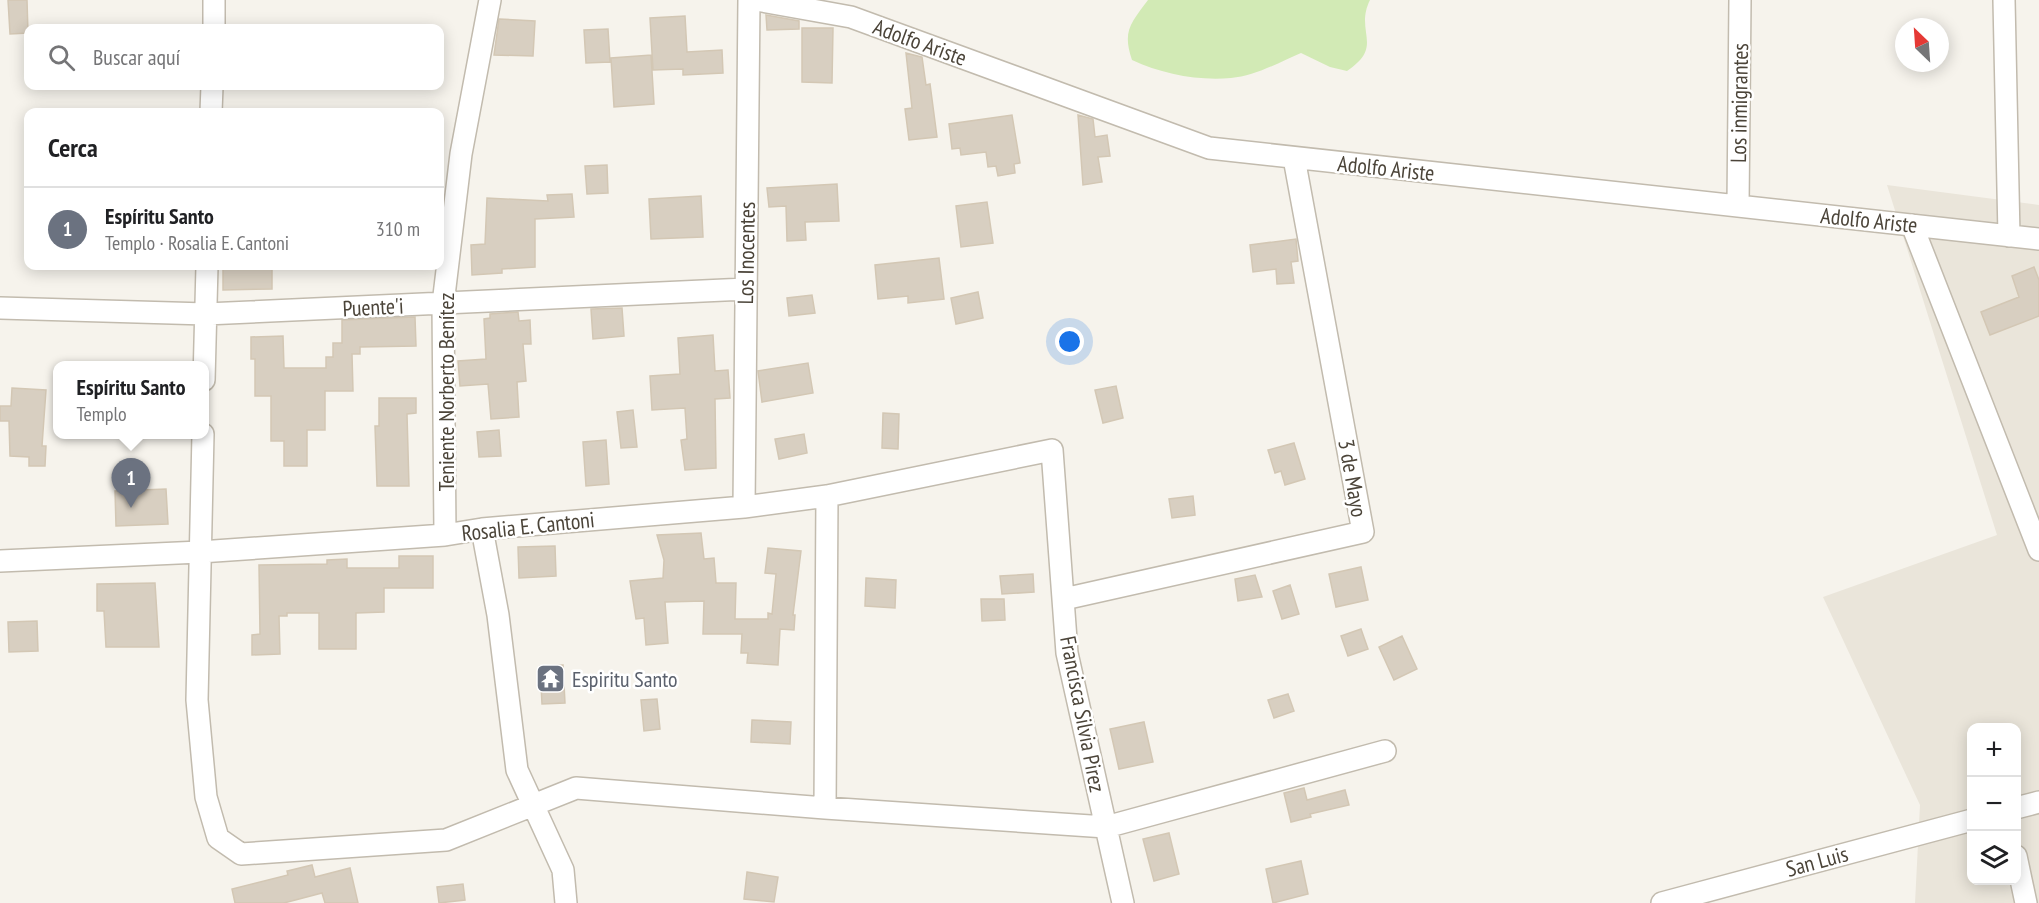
<!DOCTYPE html>
<html lang="es">
<meta charset="utf-8">
<style>
:root{--surface:#fff;--page:#f6f6f6;--text:#202124;--muted:#757577;--line:#e0e0e0;--accent:#d93025}
body{margin:0;font-family:"PT Sans Narrow",sans-serif;background:var(--page);color:var(--text)}
.controls{position:absolute;right:18px;bottom:18px;display:grid;overflow:hidden;border-radius:12px;box-shadow:0 3px 15px #0003}
.controls button{width:54px;height:54px;display:grid;place-items:center;padding:0;border:0;border-bottom:2px solid var(--line);background:var(--surface);color:var(--text);font:30px sans-serif}
.compass{position:absolute;left:1895px;top:18px;width:54px;height:54px;border-radius:50%;background:var(--surface);box-shadow:0 3px 15px #0003;rotate:335deg}
.you{position:absolute;left:1070px;top:342px;width:21px;height:21px;margin:-15px;border:4px solid #fff;border-radius:50%;background:#1a73e8;box-shadow:0 0 0 9px #1a73e833}
.badge{display:grid;place-items:center;width:39px;height:39px;border-radius:50%;background:var(--accent);color:#fff;font-size:20px;font-weight:700}
.pin{position:absolute;translate:-50% -50px;filter:drop-shadow(0 2px 3px #0008)}
.pin::after{content:'';position:absolute;top:32px;width:21px;height:18px;background:inherit;clip-path:polygon(0 0,100% 0,50% 100%)}
.popup{position:absolute;left:53px;top:361px;width:156px;height:78px;box-sizing:border-box;display:grid;place-content:center;border-radius:12px;background:var(--surface);filter:drop-shadow(0 2px 4px #0005);font-size:20px;white-space:nowrap;color:var(--muted)}
.popup b{font-size:22px;color:var(--text)}
.popup::after{content:'';position:absolute;left:50%;top:100%;margin-left:-12px;border:12px solid transparent;border-top-color:var(--surface)}
.list{margin:0;padding:0;list-style:none}
h2{display:flex;justify-content:space-between;align-items:center;height:78px;margin:0;padding:0 24px;font-size:26px}
h2 small{font-size:20px;font-weight:400;color:var(--muted)}
.list li{display:grid;grid-template-columns:39px 1fr auto;gap:18px;align-items:center;box-sizing:border-box;height:84px;padding:0 24px;border-top:2px solid var(--line)}
.list b{display:block;font-size:22px;white-space:nowrap}
.list p{margin:0;font-size:20px;white-space:nowrap;color:var(--muted)}
.list em{font-size:20px;font-style:normal;color:var(--muted)}
.icon{flex:none;width:33px;height:33px;fill:none;stroke:currentColor;stroke-width:2;stroke-linecap:round;stroke-linejoin:round}
.map{position:relative;flex:none;width:2039px;height:903px;overflow:hidden}
.search{position:absolute;background:var(--surface);box-shadow:0 3px 15px #0003;left:24px;top:24px;width:420px;height:66px;display:flex;align-items:center;gap:15px;box-sizing:border-box;padding:0 21px;border-radius:12px;color:var(--muted);font-size:22px}
.panel{position:absolute;background:var(--surface);box-shadow:0 3px 15px #0003;left:24px;top:108px;width:420px;height:162px;border-radius:12px}
.map>svg:first-child{display:block}
</style>
<div class="map">
<svg width="2039" height="903" viewBox="0 0 2039 903">
<rect width="100%" height="100%" fill="#f6f3ec"/>
<path fill="#eae5da" fill-rule="evenodd" d="M1887 185 2039 205V903H1915L1920 805 1823 597 1997 535ZM1972 728H2016V880H1972Z"/>
<path fill="#d2eab5" d="M1148 0H1370C1354 32 1385 46 1347 71L1330 67 1301 53C1280 62 1255 76 1231 78 1198 81 1162 74 1132 60 1122 31 1131 23 1148 0Z"/>
<path fill="#d8cfc1" stroke="#d3c7b4" stroke-width="1.5" d="M8 0H27L28 33 10 34Z
M766 15 799 21V29L767 30Z
M685 16 687 52 722 50 723 73 683 75V69L653 70 650 18Z
M499 19 535 21 533 56 494 55Z
M802 28H833L832 83 802 82Z
M608 29 610 62 586 63 584 30Z
M906 53 922 57 926 85 930 84 937 137 909 140 905 109 912 108Z
M651 55 654 104 614 107 611 58Z
M1012 115 1020 163 1014 164 1015 173 998 176 996 166 988 167 986 152 961 155 960 148 952 149 949 124Z
M1078 115 1093 119 1095 137 1107 135 1110 156 1098 157 1102 182 1083 185Z
M607 165 608 193 587 194 585 166Z
M837 184 839 221 805 222 806 240 787 241 786 206 769 207 767 188Z
M572 194 574 217 535 219V267L502 269V273L472 275 471 245 485 244 487 198 548 201 547 195Z
M701 196 703 237 651 239 649 199Z
M987 202 993 243 961 247 956 206Z
M1296 239 1298 261 1291 262 1294 283 1277 284 1276 269 1253 272 1250 245Z
M939 258 944 299 908 303V296L878 299 875 265Z
M223 266H272V289L223 290Z
M2034 267 2039 280V316L1990 335 1981 312 2019 297 2012 276Z
M978 292 983 318 956 324 951 298Z
M812 295 815 313 789 316 787 298Z
M622 308 624 336 593 339 591 309Z
M518 312 519 321 530 320 531 344H523L526 381 517 382 519 417 491 419 488 384 460 386 458 361 486 359 484 319 490 318V314Z
M415 317 416 346 360 347V354H352L353 391H325V430H307V466H284V441H271V396H255V359H251V337L283 336 284 368H326V357H333V343H342V320Z
M713 335 715 371 728 370 730 398 715 399 716 468 685 470 681 440 687 439 685 408 652 410 650 376 680 374 678 338Z
M808 363 813 393 762 402 758 371Z
M1116 386 1123 418 1103 423 1095 390Z
M12 388 46 390 42 446H46L45 466H29V457L10 456 9 421H0V406H11Z
M379 398H416V413L407 414 409 486H377L375 426H379Z
M633 410 637 447 621 448 617 412Z
M883 413 899 414 898 449 882 448Z
M499 430 501 456 479 457 477 432Z
M804 434 807 453 779 459 775 439Z
M606 440 609 484 586 486 583 442Z
M1294 443 1305 479 1285 485 1281 471 1275 473 1268 450Z
M166 489 168 524 116 526 115 491Z
M1193 496 1195 515 1172 518 1169 499Z
M701 533 704 559 714 558 716 583H736L735 619H768V613L772 614 776 574 765 573 768 548 801 551 793 615H795L794 630 780 629 778 665 747 663 748 653H741L742 634H703L704 601 665 602 668 643 646 645 644 618 636 619 630 581 663 578 664 560 657 535Z
M555 546 556 576 519 578 518 547Z
M399 556H433V588H384V612L356 613V649H319V613H287V616H279L280 654 252 655V635L260 634 259 565 327 564V560L347 559V568H399Z
M1361 567 1368 600 1336 607 1329 574Z
M1033 574 1034 592 1002 594 1000 576Z
M1255 575 1262 597 1238 601 1235 579Z
M866 578 896 580 895 608 865 606Z
M155 583 159 647H106L104 611H97V584Z
M1290 585 1299 614 1282 619 1273 591Z
M981 599H1004L1005 620 982 621Z
M37 621 38 651 9 652 8 622Z
M1361 629 1368 649 1348 656 1341 636Z
M1402 636 1417 669 1394 680 1379 647Z
M563 665 565 703 542 704 540 666Z
M1288 694 1294 711 1274 718 1268 700Z
M657 699 660 729 644 731 641 700Z
M752 720 791 722 790 744 751 742Z
M1144 722 1153 762 1119 769 1110 729Z
M1304 788 1307 800 1345 790 1349 805 1310 814 1311 817 1291 822 1284 793Z
M1169 833 1179 874 1154 881 1143 839Z
M1301 861 1308 894 1273 903 1266 869Z
M312 865 315 877 350 868 358 903H325L322 893 284 903H235L232 889 288 875 287 871Z
M747 872 778 877 774 902 744 899Z
M463 884 465 900 439 903 437 887Z"/>
<g fill="none" stroke-linecap="round" stroke-linejoin="round">
<defs>
<path id="minor" d="M756 0 851 17 1209 148 2039 239
M2004 0 2009 236
M214 28V0
M211 112 212 86
M1738 206 1740 0
M1912 225 2039 550
M0 308 206 314 746 289
M204 380 207 266
M203 434 197 700 206 797 218 838 241 854 446 840 576 788 825 808 1106 827 1385 751
M744 507 749 0
M482 529 498 615 517 770 563 870 566 903
M445 535 443 304 461 154 490 0
M0 561 200 552 445 535 482 529 744 507 827 496 1052 450 1067 653 1123 903
M1064 599 1363 532 1294 158
M825 808 827 496
M2016 808 2039 802
M2016 856 2026 903
M1662 903 1972 820"/>
</defs>
<use href="#minor" stroke="#c2bbae" stroke-width="24"/>
<use href="#minor" stroke="#fff" stroke-width="21"/>
</g>
<defs>
<symbol id="temple-square" viewBox="-11 -11 22 22"><rect x="-9" y="-9" width="18" height="18" rx="4" fill="#6b7280" stroke="#fff"/><path d="M0-6L5-2H3V0L6.5 2.5H4V6H1.5V3h-3V6H-4V2.5H-6.5L-3 0V-2H-5Z" fill="#fff"/></symbol>
</defs>
<g fill-rule="evenodd">
<use href="#temple-square" x="534" y="662" width="33" height="33"/>
</g>
<g text-anchor="middle" dominant-baseline="central" stroke-width="5" stroke-linejoin="round" paint-order="stroke">
<g font-size="22" fill="#4b4439" stroke="#fff">
<text transform="translate(920 42) rotate(20)">Adolfo Ariste</text>
<text transform="translate(1739 103) rotate(-89)">Los inmigrantes</text>
<text transform="translate(1386 168) rotate(6)">Adolfo Ariste</text>
<text transform="translate(1869 220) rotate(6)">Adolfo Ariste</text>
<text transform="translate(746 253) rotate(-89)">Los Inocentes</text>
<text transform="translate(373 307) rotate(-3)">Puente'i</text>
<text transform="translate(446 392) rotate(-90)">Teniente Norberto Benítez</text>
<text transform="translate(1353 478) rotate(80)">3 de Mayo</text>
<text transform="translate(528 526) rotate(-6)">Rosalia E. Cantoni</text>
<text transform="translate(1083 714) rotate(79)">Francisca Silvia Pirez</text>
<text transform="translate(1817 861) rotate(-15)">San Luis</text>
</g>
<g font-size="22" fill="#5b616d" stroke="#fff" text-anchor="start">
<text x="572" y="679">Espiritu Santo</text>
</g>
</g>
</svg>
<div class="controls">
<button>+</button>
<button>−</button>
<button><svg class="icon" aria-label="layers" viewBox="0 0 24 24"><path d="M12 4l9 5-9 5-9-5zM3 14l9 5 9-5"/></svg></button>
</div>
<svg class="compass" viewBox="-18 -18 36 36"><path d="M0-13l5 13h-10z" fill="#e53935"/><path d="M0 13l5-13h-10z" fill="#757577"/></svg>
<div class="you"></div>
<div class="pin badge" style="left:131px;top:508px;background:#6b7280">1</div>
<div class="popup"><b>Espíritu Santo</b>Templo</div>
<div class="search"><svg class="icon" aria-label="search" viewBox="0 0 24 24"><circle cx="10" cy="10" r="6"/><path d="M15 15l6 6"/></svg>Buscar aquí</div>
<section class="panel">
<h2>Cerca<small></small></h2>
<ul class="list">
<li><span class="badge" style="background:#6b7280">1</span><div><b>Espíritu Santo</b><p>Templo · Rosalia E. Cantoni</p></div><em>310 m</em></li>
</ul>
</section>
</div>
